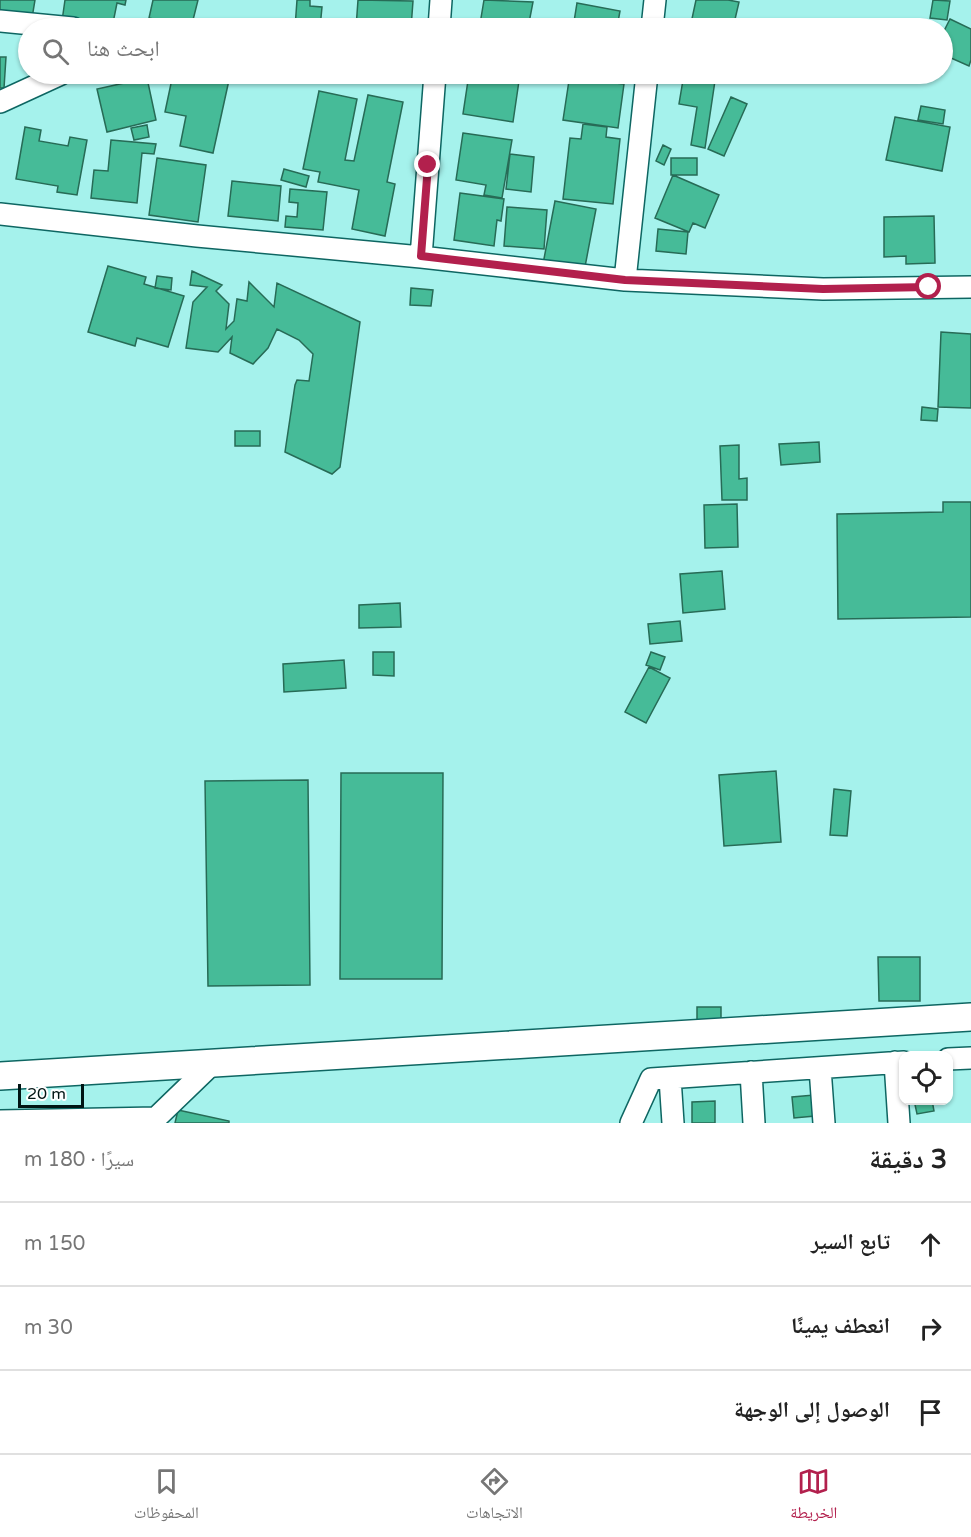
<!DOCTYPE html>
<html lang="ar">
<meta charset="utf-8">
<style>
:root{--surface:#fff;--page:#f6f6f6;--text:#222;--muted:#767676;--line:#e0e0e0;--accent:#b2204d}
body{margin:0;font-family:"Varela Round","Noto Naskh Arabic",sans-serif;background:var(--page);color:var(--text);direction:rtl}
.controls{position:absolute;right:18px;bottom:18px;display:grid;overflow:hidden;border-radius:12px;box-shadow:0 2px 4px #0004}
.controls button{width:54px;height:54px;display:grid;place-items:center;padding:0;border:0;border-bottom:2px solid var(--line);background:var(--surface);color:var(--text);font:30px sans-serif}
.scale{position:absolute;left:18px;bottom:15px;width:66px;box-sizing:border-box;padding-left:6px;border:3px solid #001514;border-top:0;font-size:16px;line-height:21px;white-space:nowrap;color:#001514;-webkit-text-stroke:4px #fff;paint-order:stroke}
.stop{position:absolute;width:18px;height:18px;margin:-14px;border:4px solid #b2204d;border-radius:50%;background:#fff}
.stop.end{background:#b2204d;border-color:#fff;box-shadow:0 2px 6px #0008}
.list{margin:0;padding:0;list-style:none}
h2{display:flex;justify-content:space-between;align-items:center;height:78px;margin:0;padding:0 24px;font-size:26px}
h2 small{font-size:20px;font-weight:400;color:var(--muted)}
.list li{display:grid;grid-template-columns:39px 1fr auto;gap:18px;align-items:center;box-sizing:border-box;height:84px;padding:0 24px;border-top:2px solid var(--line)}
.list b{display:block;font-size:22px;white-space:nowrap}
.list em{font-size:20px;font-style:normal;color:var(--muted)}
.icon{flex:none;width:33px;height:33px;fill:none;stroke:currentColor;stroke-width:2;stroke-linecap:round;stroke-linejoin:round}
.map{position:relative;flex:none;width:971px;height:1123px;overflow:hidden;direction:ltr}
.search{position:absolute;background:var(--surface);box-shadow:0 2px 4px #0004;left:18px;right:18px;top:18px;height:66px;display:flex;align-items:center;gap:15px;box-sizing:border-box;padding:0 21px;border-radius:33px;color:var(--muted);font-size:22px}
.sheet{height:330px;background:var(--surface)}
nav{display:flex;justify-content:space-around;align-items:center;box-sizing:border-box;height:84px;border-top:2px solid var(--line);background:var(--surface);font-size:16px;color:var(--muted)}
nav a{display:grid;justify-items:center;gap:3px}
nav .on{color:var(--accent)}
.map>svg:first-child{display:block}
</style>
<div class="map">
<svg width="971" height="1123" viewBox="0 0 971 1123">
<rect width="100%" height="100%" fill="#a5f2ec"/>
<path fill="#46bb98" stroke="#276b56" stroke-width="1.5" d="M0 0H35L31 24 0 18Z
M65 0H126L125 5 117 3 112 28 62 21Z
M153 0H198L191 28 149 18Z
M297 0H310V6L322 7 320 28H295Z
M358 0 413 1 411 28H356Z
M484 0 533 2 528 28H509L480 24Z
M696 0H728L739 2 733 28H690Z
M933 0 950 1 947 20 930 18Z
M577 3 620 11 618 22 630 24 629 28H573Z
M950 19 971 29V60L969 66 942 54V35Z
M0 57H6L4 88H0Z
M173 74H195L229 80 213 153 180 146 186 116 165 112Z
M469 74H520L513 122 463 114Z
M570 74H617L616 83 624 84 618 128 563 120Z
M684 74H716L705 148 691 145 697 107 679 104Z
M147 78 156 120 107 132 97 89Z
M319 91 357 99 345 160 354 161 368 95 403 102 387 182 395 184 385 236 352 229 359 190 318 182 320 172 303 169Z
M731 97 747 104 724 156 708 149Z
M921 106 945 110 943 124 918 120Z
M895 117 950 127 942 171 886 160Z
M583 124 607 127 606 137 620 139 613 204 563 199 570 138 581 139Z
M147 125 149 137 134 140 131 128Z
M25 127 41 130 39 141 68 146 70 137 87 140 77 195 57 192 58 186 16 179Z
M463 133 512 140 502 198 484 195 486 185 456 180Z
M111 140 156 144 154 154 142 153 137 203 91 198 94 170 108 171Z
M663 145 671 149 664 165 656 161Z
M510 154 534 157 531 192 506 189Z
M157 158 206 165 198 222 149 215Z
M671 158H697V175H671Z
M284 169 309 176 306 187 281 180Z
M673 175 719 195 705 228 693 223 689 232 655 218Z
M232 181 281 186 278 221 228 216Z
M290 189 327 192 323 230 285 227 286 216 297 217 298 203 289 202Z
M460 193 504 199 501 221 497 220 494 246 454 240Z
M555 201 596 209 584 272 543 264Z
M507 207 547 210 544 249 504 246Z
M934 216 935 263 906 264V256L884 257V217Z
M658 229 688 232 686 254 656 251Z
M108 266 146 277 144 284 184 296 168 347 137 338 135 346 88 332Z
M192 271 222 285 216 291 229 304 226 329 234 321 237 299 247 301 249 282 274 307 277 283 360 322 340 467 332 474 285 452 295 385 297 380 309 381 313 354 299 340 277 329 268 348 253 364 230 353 232 337 218 352 186 348 193 302 207 287 190 285Z
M157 276 172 278 171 290 155 288Z
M411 288 433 290 431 306 410 305Z
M941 332 971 334V408L938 407Z
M922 407 938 409 937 421 921 420Z
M235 431H260V446H235Z
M819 442 820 462 781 465 779 444Z
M739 445V479L747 478V500H722L720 446Z
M943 502H971V617L838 619 837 514 943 512Z
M737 504 738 547 705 548 704 505Z
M722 571 725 609 683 613 680 574Z
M400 603 401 627 359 628V605Z
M680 621 682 641 650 644 648 624Z
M373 652H394V676L373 675Z
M651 652 665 657 660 670 646 665Z
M344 660 346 688 284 692 283 664Z
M649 667 670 678 646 723 625 712Z
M776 771 781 842 724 846 719 775Z
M341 773H443L442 979H340Z
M308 780 310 985 208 986 205 781Z
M834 789 851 791 847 836 830 835Z
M878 957H920V1001H879Z
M697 1007H721V1030H697Z
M814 1095 815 1116 794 1118 792 1097Z
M914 1100H932L934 1111 917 1114Z
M715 1101V1123H692V1102Z
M178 1110 229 1121V1123H175Z"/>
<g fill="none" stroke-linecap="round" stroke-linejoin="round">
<defs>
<path id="minor" d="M0 21 73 28
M439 28 441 0
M652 28 655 0
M0 102 61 74
M0 214 197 236 421 257 625 280 823 289 971 287
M421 257 435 74
M625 280 647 74
M948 1059 971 1058
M895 1062 899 1123
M820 1068 824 1123
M751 1072 754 1123
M670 1078 673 1123
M0 1121 156 1118
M154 1123 156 1118 213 1063
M631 1123 651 1079 904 1062"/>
<path id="tertiary" d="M0 1076 971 1017"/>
</defs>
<use href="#minor" stroke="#0e6662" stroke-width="24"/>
<use href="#tertiary" stroke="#0e6662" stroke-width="30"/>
<use href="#minor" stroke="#fff" stroke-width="21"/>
<use href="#tertiary" stroke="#fff" stroke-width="27"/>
</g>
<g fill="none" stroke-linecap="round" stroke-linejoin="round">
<path stroke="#b2204d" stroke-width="8" d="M428 165 421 256 625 280 823 289 929 287"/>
</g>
</svg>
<div class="controls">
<button><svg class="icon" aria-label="locate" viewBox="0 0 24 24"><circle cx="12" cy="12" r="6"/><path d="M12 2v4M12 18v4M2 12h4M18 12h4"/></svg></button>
</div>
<div class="scale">20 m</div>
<div class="stop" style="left:929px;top:287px"></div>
<div class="stop end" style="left:428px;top:165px"></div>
<div class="search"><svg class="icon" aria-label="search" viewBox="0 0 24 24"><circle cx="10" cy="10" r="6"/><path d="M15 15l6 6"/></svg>ابحث هنا</div>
</div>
<section class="sheet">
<h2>3 دقيقة<small>سيرًا · 180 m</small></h2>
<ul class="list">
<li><svg class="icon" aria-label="ahead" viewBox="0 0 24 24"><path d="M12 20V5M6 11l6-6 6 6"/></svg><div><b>تابع السير</b></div><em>150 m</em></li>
<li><svg class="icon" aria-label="right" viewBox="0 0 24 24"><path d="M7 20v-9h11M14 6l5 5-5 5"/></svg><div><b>انعطف يمينًا</b></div><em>30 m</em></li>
<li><svg class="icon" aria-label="arrive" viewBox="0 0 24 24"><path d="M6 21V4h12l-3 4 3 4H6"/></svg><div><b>الوصول إلى الوجهة</b></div></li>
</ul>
</section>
<nav>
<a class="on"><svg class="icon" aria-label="map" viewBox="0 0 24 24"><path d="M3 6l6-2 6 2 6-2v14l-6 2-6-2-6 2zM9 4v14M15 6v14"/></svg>الخريطة</a>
<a><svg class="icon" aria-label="directions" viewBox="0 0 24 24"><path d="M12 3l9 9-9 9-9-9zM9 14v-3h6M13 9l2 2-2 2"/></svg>الاتجاهات</a>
<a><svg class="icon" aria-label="saved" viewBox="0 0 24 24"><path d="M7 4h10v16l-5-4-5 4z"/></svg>المحفوظات</a>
</nav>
